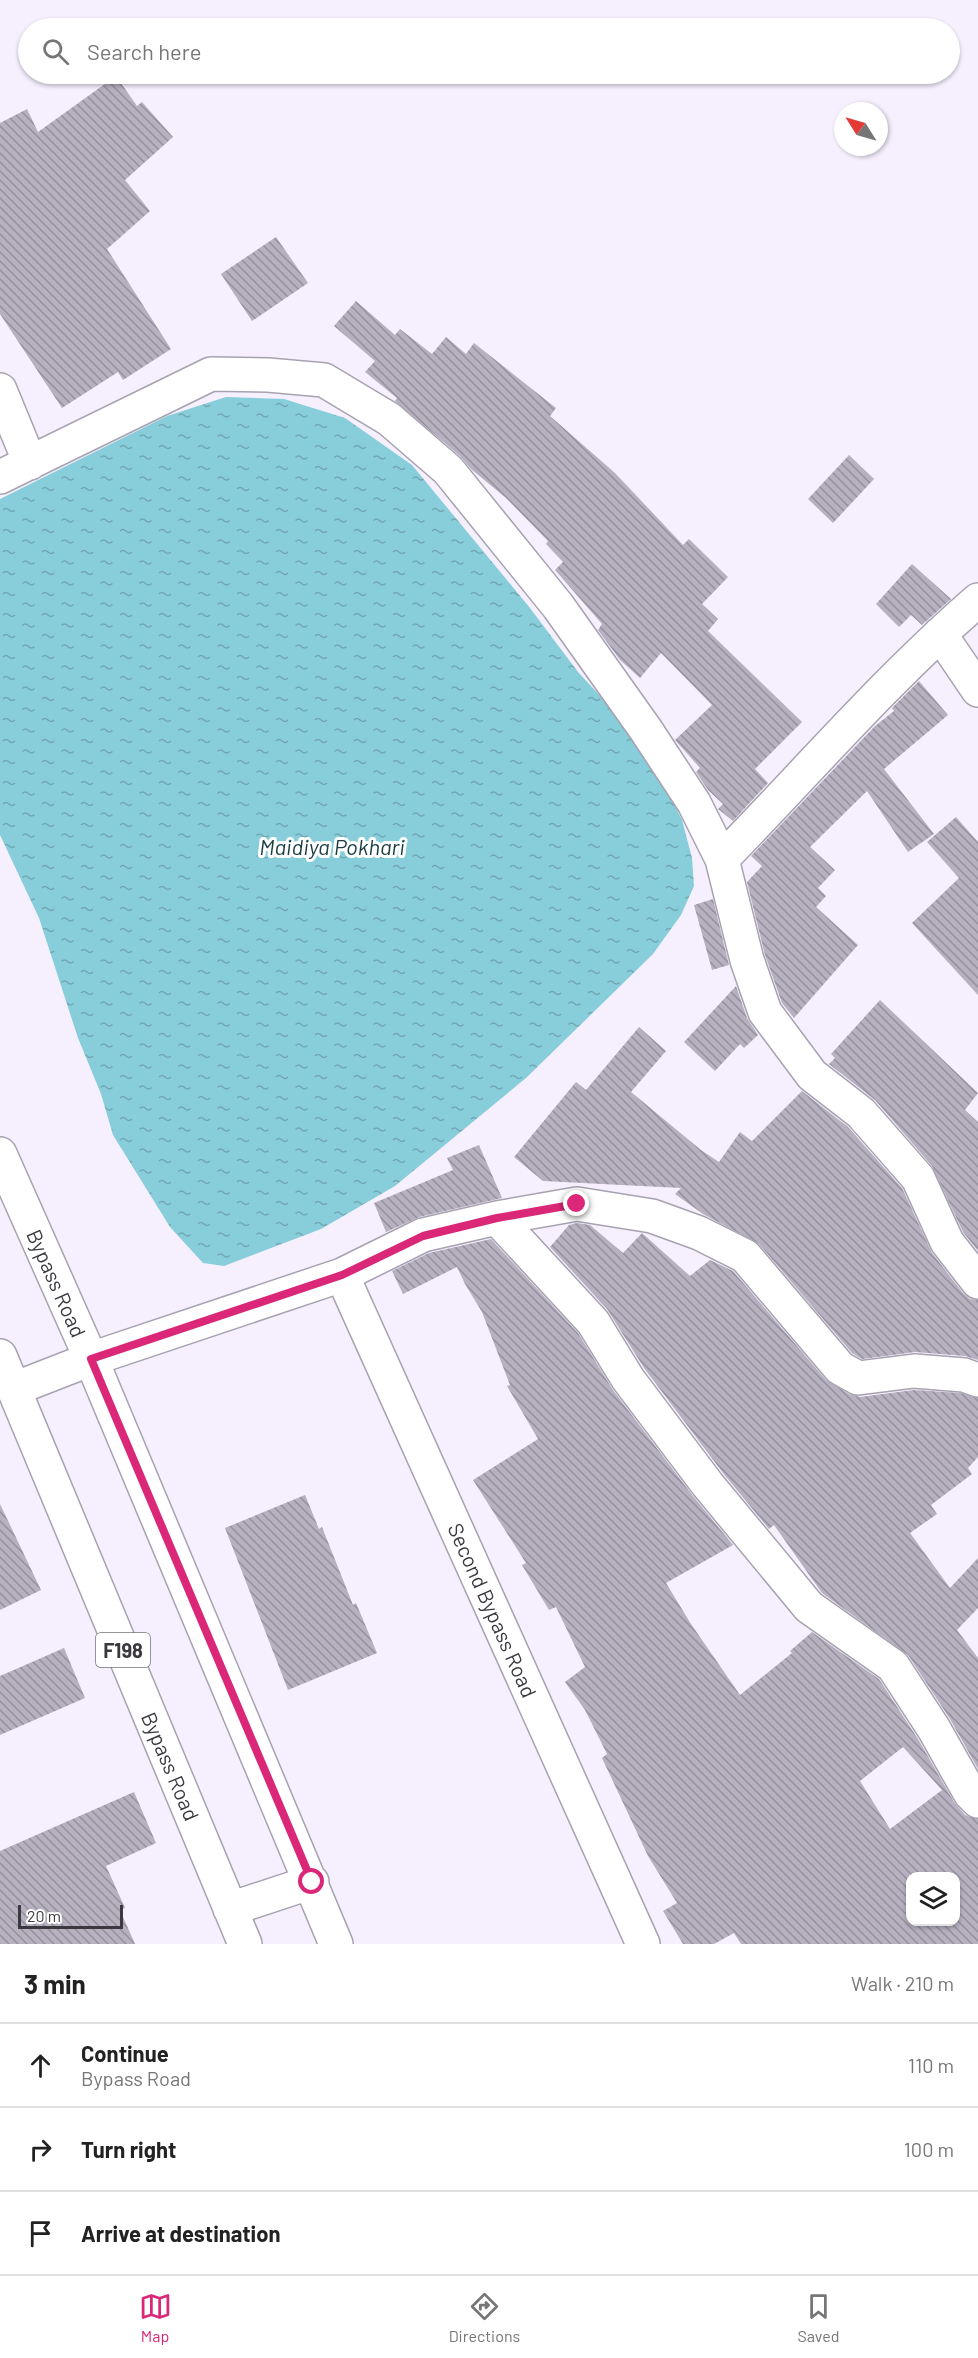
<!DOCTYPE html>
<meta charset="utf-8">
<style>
:root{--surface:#fff;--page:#f2f2f2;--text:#222;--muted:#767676;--line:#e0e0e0;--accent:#db2777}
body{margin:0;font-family:Barlow,sans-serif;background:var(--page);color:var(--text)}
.controls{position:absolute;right:18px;bottom:18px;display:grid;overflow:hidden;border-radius:12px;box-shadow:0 2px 4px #0004}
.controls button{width:54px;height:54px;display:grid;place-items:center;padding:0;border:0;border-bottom:2px solid var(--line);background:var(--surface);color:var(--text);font:30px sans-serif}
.compass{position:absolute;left:834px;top:102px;width:54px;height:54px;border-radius:50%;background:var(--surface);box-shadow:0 2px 4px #0004;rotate:307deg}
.scale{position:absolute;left:18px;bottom:15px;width:105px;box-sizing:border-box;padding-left:6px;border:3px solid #3b393f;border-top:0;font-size:16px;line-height:21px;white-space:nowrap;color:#3b393f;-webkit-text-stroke:4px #fff;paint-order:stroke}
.stop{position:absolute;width:18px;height:18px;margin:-14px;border:4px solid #db2777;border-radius:50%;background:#fff}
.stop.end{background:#db2777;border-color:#fff;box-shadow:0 2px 6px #0008}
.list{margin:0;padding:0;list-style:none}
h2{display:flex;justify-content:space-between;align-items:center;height:78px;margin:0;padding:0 24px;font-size:26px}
h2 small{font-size:20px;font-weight:400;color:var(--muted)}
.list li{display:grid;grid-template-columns:39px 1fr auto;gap:18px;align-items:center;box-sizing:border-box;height:84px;padding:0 24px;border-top:2px solid var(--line)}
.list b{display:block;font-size:22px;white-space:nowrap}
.list p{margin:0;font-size:20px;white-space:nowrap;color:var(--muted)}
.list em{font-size:20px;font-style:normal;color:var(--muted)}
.icon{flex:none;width:33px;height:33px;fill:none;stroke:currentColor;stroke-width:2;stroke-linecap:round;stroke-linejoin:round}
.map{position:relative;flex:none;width:978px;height:1944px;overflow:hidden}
.search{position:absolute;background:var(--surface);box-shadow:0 2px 4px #0004;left:18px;right:18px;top:18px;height:66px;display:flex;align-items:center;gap:15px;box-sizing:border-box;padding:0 21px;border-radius:33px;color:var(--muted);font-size:22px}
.sheet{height:330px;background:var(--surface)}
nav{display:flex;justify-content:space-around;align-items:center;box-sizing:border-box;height:84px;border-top:2px solid var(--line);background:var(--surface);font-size:16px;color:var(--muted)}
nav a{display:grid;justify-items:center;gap:3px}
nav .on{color:var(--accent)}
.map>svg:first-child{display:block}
</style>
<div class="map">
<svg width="978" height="1944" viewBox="0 0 978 1944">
<defs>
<pattern id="water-ripples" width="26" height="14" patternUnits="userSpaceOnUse" patternTransform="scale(1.5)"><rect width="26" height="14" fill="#88cdda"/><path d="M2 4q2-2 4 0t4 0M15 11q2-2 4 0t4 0" fill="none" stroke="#70a7b2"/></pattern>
<pattern id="building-back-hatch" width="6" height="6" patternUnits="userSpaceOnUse" patternTransform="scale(1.5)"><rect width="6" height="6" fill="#b6b0bf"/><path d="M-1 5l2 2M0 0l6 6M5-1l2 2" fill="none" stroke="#95909d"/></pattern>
</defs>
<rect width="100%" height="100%" fill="#f5effe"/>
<path fill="url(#water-ripples)" d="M226 397 284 399 345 418 412 465 530 608 578 672 643 742 682 820 692 858 694 886 681 915 653 954 526 1078 395 1186 321 1229 224 1266 203 1263 170 1227 113 1135 101 1094 78 1038 39 918 0 835V499L167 416Z"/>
<path fill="url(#building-back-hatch)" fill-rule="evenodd" d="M116 76 137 106 142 102 173 137 125 180 150 211 107 249 171 349 123 380 118 372 62 408 0 314V123L27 109 38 132Z
M276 237 308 283 252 321 221 274Z
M356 301 395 335 400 329 432 354 446 337 466 354 474 343 556 408 550 416 615 473 683 545 689 539 728 577 702 604 718 619 708 631 802 722 755 769 768 783 733 821 718 809 723 804 708 790 696 772 700 768 675 740 712 705 661 653 640 678 620 660 598 630 602 624 555 570 563 562 546 544 548 541 506 498 471 469 460 456 395 401 397 398 365 372 375 361 334 326Z
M849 455 874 479 833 523 808 499Z
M912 564 951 599 922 625 911 615 899 627 876 604Z
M919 681 948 715 884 769 934 834 908 852 867 791 810 847 835 870 818 888 826 896 816 907 858 945 794 1018 782 1003 765 955 747 882 762 866 751 856 875 726 894 711 892 708Z
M956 817 978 842V995L912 923 959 878 927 842Z
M713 899 729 965 712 970 694 905Z
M736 986 747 1018 758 1035 744 1048 740 1044 715 1071 684 1042Z
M880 1000 978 1093 965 1110 978 1122V1251L963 1232 932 1166 875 1100 829 1064 835 1058 831 1054Z
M639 1027 666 1051 631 1092 701 1150 719 1162 740 1132 752 1141 802 1091 848 1127 902 1188 932 1253 963 1293 970 1299 978 1300V1360L965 1356 915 1352 862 1359 852 1353 759 1244 703 1214 675 1194 681 1188 543 1181 514 1157 576 1082 586 1090Z
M479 1145 502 1198 419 1217 386 1232 374 1203 453 1170 447 1158Z
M577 1223 590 1225 623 1253 642 1233 690 1276 710 1260 733 1271 826 1380 849 1394 860 1397 914 1390 960 1393 978 1398V1457L968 1468 972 1474 931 1505 937 1514 910 1533 950 1588 978 1558V1608L957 1630 978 1658V1769L950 1719 908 1655 822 1593 774 1525 769 1529 723 1473 644 1368 607 1309 550 1247 569 1225Z
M491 1239 578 1333 613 1390 693 1496 733 1545 666 1583 691 1624 740 1695 792 1653 790 1651 812 1632 879 1679 918 1739 954 1802 965 1815 978 1819V1944H741L734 1933 714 1944H683L663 1911 677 1903 648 1856 602 1758 607 1754 585 1710 565 1682 585 1667 556 1607 549 1610 522 1565 526 1563 473 1480 538 1439 507 1386 510 1385 482 1312 465 1284 457 1267 403 1294 392 1271 429 1253ZM903 1747 942 1790 890 1829 860 1781ZM910 1876H956V1922H910Z
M305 1495 319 1529 322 1527 353 1605 356 1603 377 1653 288 1690 225 1528Z
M0 1504 41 1590 0 1610Z
M64 1648 85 1698 0 1735V1676Z
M134 1792 156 1843 106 1866 125 1908 120 1910 135 1944H0V1851Z"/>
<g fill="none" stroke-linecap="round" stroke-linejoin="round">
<defs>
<path id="minor" d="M0 390 30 463
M0 477 211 374 268 375 324 380 389 419 448 470 558 606 646 730 694 803 722 859 747 960 765 1012 812 1075 861 1113 918 1178 947 1242 978 1282
M940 634 978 690
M722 859C807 772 886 680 978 600
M497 1218 593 1322 628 1379 708 1485 809 1607 893 1666 934 1729 970 1793 978 1801
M342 1275 643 1944
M14 1389 91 1359 342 1275 423 1235 497 1218 577 1204 652 1216 699 1233 745 1256 840 1368 858 1378 914 1371 964 1375 978 1380"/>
<path id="primary" d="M0 1154 91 1359 336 1944
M0 1356 245 1944
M230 1909 312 1882"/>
</defs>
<use href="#minor" stroke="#a7a2b0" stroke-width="36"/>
<use href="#primary" stroke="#a7a2b0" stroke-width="36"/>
<use href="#minor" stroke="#fff" stroke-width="33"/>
<use href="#primary" stroke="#fff" stroke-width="33"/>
</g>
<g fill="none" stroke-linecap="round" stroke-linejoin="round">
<path stroke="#db2777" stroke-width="8" d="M312 1882 91 1359 342 1275 423 1236 497 1218 577 1204"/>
</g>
<g text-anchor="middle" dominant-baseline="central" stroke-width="6" stroke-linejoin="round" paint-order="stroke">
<rect fill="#fff" stroke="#767479" stroke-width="1.5" x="96" y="1633" width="54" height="34" rx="4.5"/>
<g font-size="20" font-weight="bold" fill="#3b393f">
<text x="123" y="1650">F198</text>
</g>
<g font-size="21" fill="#3b393f" stroke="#fff">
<text transform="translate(57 1283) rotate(66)">Bypass Road</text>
<text transform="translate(493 1610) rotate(66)">Second Bypass Road</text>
<text transform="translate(171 1766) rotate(67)">Bypass Road</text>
</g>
<g font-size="22" font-style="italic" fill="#1a3c42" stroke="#fff">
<text x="332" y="846">Maidiya Pokhari</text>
</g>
</g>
</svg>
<div class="controls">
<button><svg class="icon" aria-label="layers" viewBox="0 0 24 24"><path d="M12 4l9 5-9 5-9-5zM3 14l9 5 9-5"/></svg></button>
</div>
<svg class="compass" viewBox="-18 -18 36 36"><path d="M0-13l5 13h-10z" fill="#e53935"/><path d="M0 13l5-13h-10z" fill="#767676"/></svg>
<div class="scale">20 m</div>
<div class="stop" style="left:312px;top:1882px"></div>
<div class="stop end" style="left:577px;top:1204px"></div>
<div class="search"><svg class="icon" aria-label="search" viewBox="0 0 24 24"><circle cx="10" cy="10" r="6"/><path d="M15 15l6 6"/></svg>Search here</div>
</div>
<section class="sheet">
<h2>3 min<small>Walk · 210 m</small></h2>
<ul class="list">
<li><svg class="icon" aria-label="ahead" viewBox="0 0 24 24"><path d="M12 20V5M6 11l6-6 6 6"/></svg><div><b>Continue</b><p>Bypass Road</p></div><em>110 m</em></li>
<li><svg class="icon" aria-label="right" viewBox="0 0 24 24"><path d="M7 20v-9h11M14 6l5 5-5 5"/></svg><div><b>Turn right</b></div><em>100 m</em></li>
<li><svg class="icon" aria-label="arrive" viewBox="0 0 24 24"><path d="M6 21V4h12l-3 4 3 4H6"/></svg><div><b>Arrive at destination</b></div></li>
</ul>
</section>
<nav>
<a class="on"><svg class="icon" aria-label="map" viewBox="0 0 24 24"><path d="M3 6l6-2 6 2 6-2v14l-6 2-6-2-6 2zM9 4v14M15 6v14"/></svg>Map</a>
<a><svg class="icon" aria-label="directions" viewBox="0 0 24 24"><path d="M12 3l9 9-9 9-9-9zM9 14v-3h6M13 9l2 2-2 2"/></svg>Directions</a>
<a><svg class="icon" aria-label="saved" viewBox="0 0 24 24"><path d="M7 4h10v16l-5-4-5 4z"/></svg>Saved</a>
</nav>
